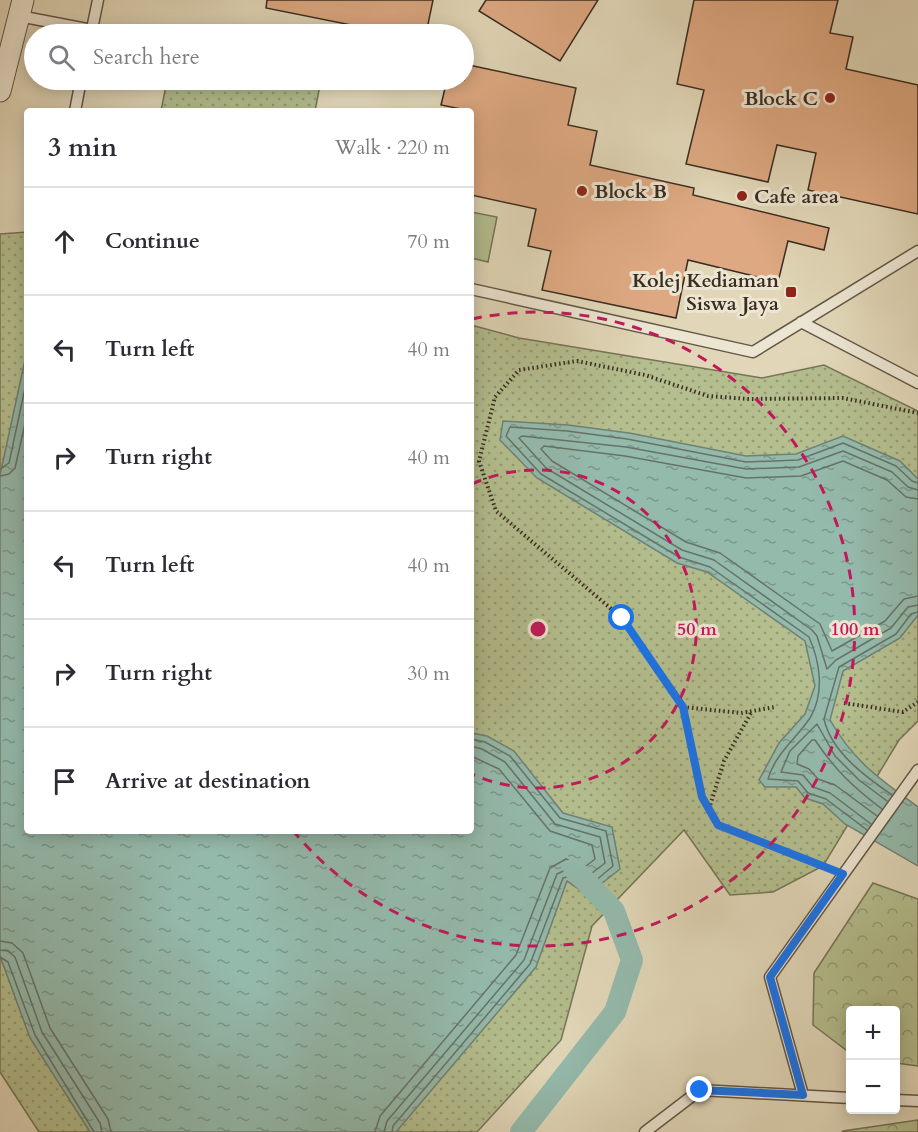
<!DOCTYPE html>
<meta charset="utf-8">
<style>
:root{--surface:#fff;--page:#f7f7f7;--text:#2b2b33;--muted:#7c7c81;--line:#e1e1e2}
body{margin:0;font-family:Cardo,serif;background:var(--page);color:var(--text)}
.controls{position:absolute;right:18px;bottom:18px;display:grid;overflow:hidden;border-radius:6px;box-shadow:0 3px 15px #0003}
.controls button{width:54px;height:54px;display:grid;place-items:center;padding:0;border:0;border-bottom:2px solid var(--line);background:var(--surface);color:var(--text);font:30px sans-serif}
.stop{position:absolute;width:18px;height:18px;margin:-14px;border:4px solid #1a73e8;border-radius:50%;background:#fff}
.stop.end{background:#1a73e8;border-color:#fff;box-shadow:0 2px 6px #0008}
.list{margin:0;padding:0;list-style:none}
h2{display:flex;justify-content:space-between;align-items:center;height:78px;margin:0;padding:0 24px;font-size:26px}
h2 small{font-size:20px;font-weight:400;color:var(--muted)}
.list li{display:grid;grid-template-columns:39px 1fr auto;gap:18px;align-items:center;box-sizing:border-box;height:108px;padding:0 24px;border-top:2px solid var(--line)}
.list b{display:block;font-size:22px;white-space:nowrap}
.list em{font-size:20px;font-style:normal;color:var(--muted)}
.icon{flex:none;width:33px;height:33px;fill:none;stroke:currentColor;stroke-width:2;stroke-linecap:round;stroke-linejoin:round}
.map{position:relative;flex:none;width:918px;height:1132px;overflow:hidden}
.search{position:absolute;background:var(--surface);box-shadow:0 3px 15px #0003;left:24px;top:24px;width:450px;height:66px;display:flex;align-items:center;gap:15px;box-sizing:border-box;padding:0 21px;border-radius:33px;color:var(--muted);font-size:22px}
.panel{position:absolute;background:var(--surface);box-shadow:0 3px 15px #0003;left:24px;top:108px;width:450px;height:726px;border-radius:6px}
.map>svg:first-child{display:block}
</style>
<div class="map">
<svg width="918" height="1132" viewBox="0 0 918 1132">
<defs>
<pattern id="green-dots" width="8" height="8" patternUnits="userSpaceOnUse" patternTransform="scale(1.5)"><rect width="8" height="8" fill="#b4be8e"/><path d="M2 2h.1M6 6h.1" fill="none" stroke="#939b74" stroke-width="1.8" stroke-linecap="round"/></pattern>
<pattern id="forest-crowns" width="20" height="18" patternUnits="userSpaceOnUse" patternTransform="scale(1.5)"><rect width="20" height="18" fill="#b4be8e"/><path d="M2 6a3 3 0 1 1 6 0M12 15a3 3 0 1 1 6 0" fill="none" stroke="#939b74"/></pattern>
<pattern id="water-ripples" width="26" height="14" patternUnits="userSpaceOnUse" patternTransform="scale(1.5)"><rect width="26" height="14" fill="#94baac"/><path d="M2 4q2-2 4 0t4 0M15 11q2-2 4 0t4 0" fill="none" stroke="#7a978c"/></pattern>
</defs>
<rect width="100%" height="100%" fill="#e1d7b8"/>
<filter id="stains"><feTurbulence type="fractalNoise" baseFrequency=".00333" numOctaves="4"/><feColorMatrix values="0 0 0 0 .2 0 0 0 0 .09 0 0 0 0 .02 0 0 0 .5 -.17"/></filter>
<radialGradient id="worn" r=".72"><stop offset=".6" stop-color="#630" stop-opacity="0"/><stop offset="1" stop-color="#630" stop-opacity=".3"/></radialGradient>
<path fill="url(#green-dots)" stroke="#767558" stroke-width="1.5" d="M167 80H321L315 111H161Z
M27 232V831H471V325L519 338 762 378 824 365 918 411V721L899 740 823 866 773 892 730 895 684 830 592 926 561 1040 477 1132H39L0 1072V234Z"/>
<path fill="url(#forest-crowns)" stroke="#767558" stroke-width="1.5" d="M873 883 918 899V1066L896 1063V1010H850V1053L813 1025 814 973Z
M918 1120V1132H842L843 1131Z"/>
<path fill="#b4be8e" stroke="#767558" stroke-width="1.5" d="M471 212 497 217 488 262 471 258Z"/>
<path fill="url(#water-ripples)" stroke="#708175" stroke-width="1.5" d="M27 351V831H471V733L487 736 514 751 563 813 612 827 620 869 587 895 567 881 536 967 396 1132H90L30 1038 0 956V475Z
M503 421 568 425 629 433 746 456 796 454 843 436 900 461 918 479V615L900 638 843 671 830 720C854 762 880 779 918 807V866L845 824 823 804 805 798 796 787H765L759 780 779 743 805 714 815 686 805 641 707 572 677 563 537 478 500 440Z"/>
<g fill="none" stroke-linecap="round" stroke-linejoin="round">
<path stroke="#667367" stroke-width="1.5" d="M0 469 9 463 27 379
M0 476 9 474 15 468 27 415
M918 490 908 487 892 472 843 451 799 467 746 469 626 447 522 436 519 438 546 468 682 550 714 560 812 630 817 636 827 669 836 660 891 628 908 607 918 605
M918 499 906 497 887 480 843 461 801 476 746 478 625 456 544 446 541 449 552 461 686 542 720 553 820 624 832 651 885 621 904 599 918 596
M892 795C866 777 831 752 824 719L839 667 896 634 911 614 918 612
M877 816 835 785 818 779 809 769 797 764 798 756 812 740H815C835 770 853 787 882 809
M871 824 830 793 813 787 803 775 781 772 790 751 817 724 835 756 859 780 887 801
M867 830 826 799 808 793 798 781 768 779C775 754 796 739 810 718 825 693 820 662 809 637L710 567 679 557 541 474 506 436 510 427 567 431 627 439 746 462 798 460 843 443 896 466 912 481 918 483
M0 941 12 943 23 953 50 1028 108 1119 111 1132
M0 950 8 951 15 957 42 1032 100 1123 102 1132
M0 957 8 962 35 1035 94 1132
M375 1132 380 1116 516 955 550 868 566 859 586 866 595 859 592 845 550 831 499 769 471 756
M384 1132 387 1121 524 960 557 874 570 868 587 877 605 863 600 837 555 824 505 762 482 749 471 746
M392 1132 393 1126 530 964 563 878 570 876 588 887 613 866 606 831 560 818 510 756 485 742 471 739"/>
<path stroke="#94baac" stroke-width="22" d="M521 1132 615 1012 632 960 614 911 574 869"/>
</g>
<path fill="#dea982" stroke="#392c22" stroke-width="1.5" d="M267 0H433L426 34H396L266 8Z
M486 0H598L560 61 479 11Z
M694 0H838L830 33 853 37 846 69 918 85V214L808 190 816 153 777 145 768 182 686 164 704 90 677 84Z
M464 64 576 88 568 125 597 131 590 165 694 188 693 195 829 228 824 250 788 241 778 282 688 260 676 318 542 290 551 251 528 246 536 209 471 195V111L441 105 447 80H464Z"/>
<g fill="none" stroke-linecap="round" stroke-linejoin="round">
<defs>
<path id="lane" d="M19 16 92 30
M91 34 98 0
M75 111 81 80
M471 289 753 352 918 251
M801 322 918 383
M803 1095 770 977 918 770
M896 1100 918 1101
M645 1132 700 1090 850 1098"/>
<path id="street" d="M0 91 23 0"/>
</defs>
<use href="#lane" stroke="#635748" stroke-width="13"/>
<use href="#street" stroke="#635748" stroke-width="23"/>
<path stroke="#392c22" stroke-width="4" stroke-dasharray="1.5 3" stroke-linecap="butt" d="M844 703 903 712 918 702
M683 707 741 713 775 707
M709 809 724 761 752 711
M828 868 718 825 702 797 683 707 622 618 496 511 479 461 495 397 519 370 577 361 645 375 708 396 749 399 843 398 918 413"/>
<use href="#lane" stroke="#ece5d1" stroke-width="10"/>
<use href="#street" stroke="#ece5d1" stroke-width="21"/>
</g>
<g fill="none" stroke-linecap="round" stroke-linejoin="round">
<path stroke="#1a73e8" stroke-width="8" d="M622 618 683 707 702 797 718 825 843 874 770 977 803 1095 700 1090"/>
</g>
<g fill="none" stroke="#c2185b" stroke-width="3" stroke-dasharray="10 8">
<path d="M472 484A159 159 0 1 1 472 774"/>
<path d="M472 319A317 317 0 1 1 295 833"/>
</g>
<g fill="#8f2418" stroke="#ece5d1" stroke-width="2">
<circle cx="830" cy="98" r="6"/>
<circle cx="582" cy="191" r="6"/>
<circle cx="742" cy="196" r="6"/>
<rect x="785" y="286" width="12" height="12" rx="3"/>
</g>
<g text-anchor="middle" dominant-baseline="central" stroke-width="6" stroke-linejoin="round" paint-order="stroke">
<g font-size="20" font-weight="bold" fill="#392c22" stroke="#ece5d1" text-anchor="end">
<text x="818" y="98">Block C</text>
<text x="594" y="191" text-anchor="start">Block B</text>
<text x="754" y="196" text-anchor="start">Cafe area</text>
<text x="779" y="280">Kolej Kediaman<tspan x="779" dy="23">Siswa Jaya</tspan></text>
</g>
</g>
<circle cx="538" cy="629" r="9" fill="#c2185b" stroke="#ece5d1" stroke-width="3"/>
<g font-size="18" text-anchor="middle" font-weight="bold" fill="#c2185b" stroke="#ece5d1" stroke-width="6" stroke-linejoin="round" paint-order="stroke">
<text x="697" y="635">50 m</text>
<text x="855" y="635">100 m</text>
</g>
<rect width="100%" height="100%" filter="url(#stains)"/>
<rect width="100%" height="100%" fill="url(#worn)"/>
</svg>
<div class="controls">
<button>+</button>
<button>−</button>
</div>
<div class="stop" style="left:622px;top:618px"></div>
<div class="stop end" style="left:700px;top:1090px"></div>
<div class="search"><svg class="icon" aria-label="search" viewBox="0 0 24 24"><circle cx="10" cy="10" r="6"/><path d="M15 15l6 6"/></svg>Search here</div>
<section class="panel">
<h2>3 min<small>Walk · 220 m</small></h2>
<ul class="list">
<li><svg class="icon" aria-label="ahead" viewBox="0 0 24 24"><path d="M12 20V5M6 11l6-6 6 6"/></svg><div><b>Continue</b></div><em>70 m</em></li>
<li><svg class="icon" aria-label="left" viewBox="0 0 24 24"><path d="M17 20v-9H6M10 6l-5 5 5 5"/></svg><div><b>Turn left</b></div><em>40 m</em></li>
<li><svg class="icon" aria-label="right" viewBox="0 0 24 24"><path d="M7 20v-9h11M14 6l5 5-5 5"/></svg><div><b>Turn right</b></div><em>40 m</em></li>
<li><svg class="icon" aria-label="left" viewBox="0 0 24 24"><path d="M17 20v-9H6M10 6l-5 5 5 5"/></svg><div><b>Turn left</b></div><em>40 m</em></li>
<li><svg class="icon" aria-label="right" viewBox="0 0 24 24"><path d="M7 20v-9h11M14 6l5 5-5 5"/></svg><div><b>Turn right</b></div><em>30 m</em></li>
<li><svg class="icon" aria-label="arrive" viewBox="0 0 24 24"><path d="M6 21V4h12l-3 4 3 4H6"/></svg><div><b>Arrive at destination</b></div></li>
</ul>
</section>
</div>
